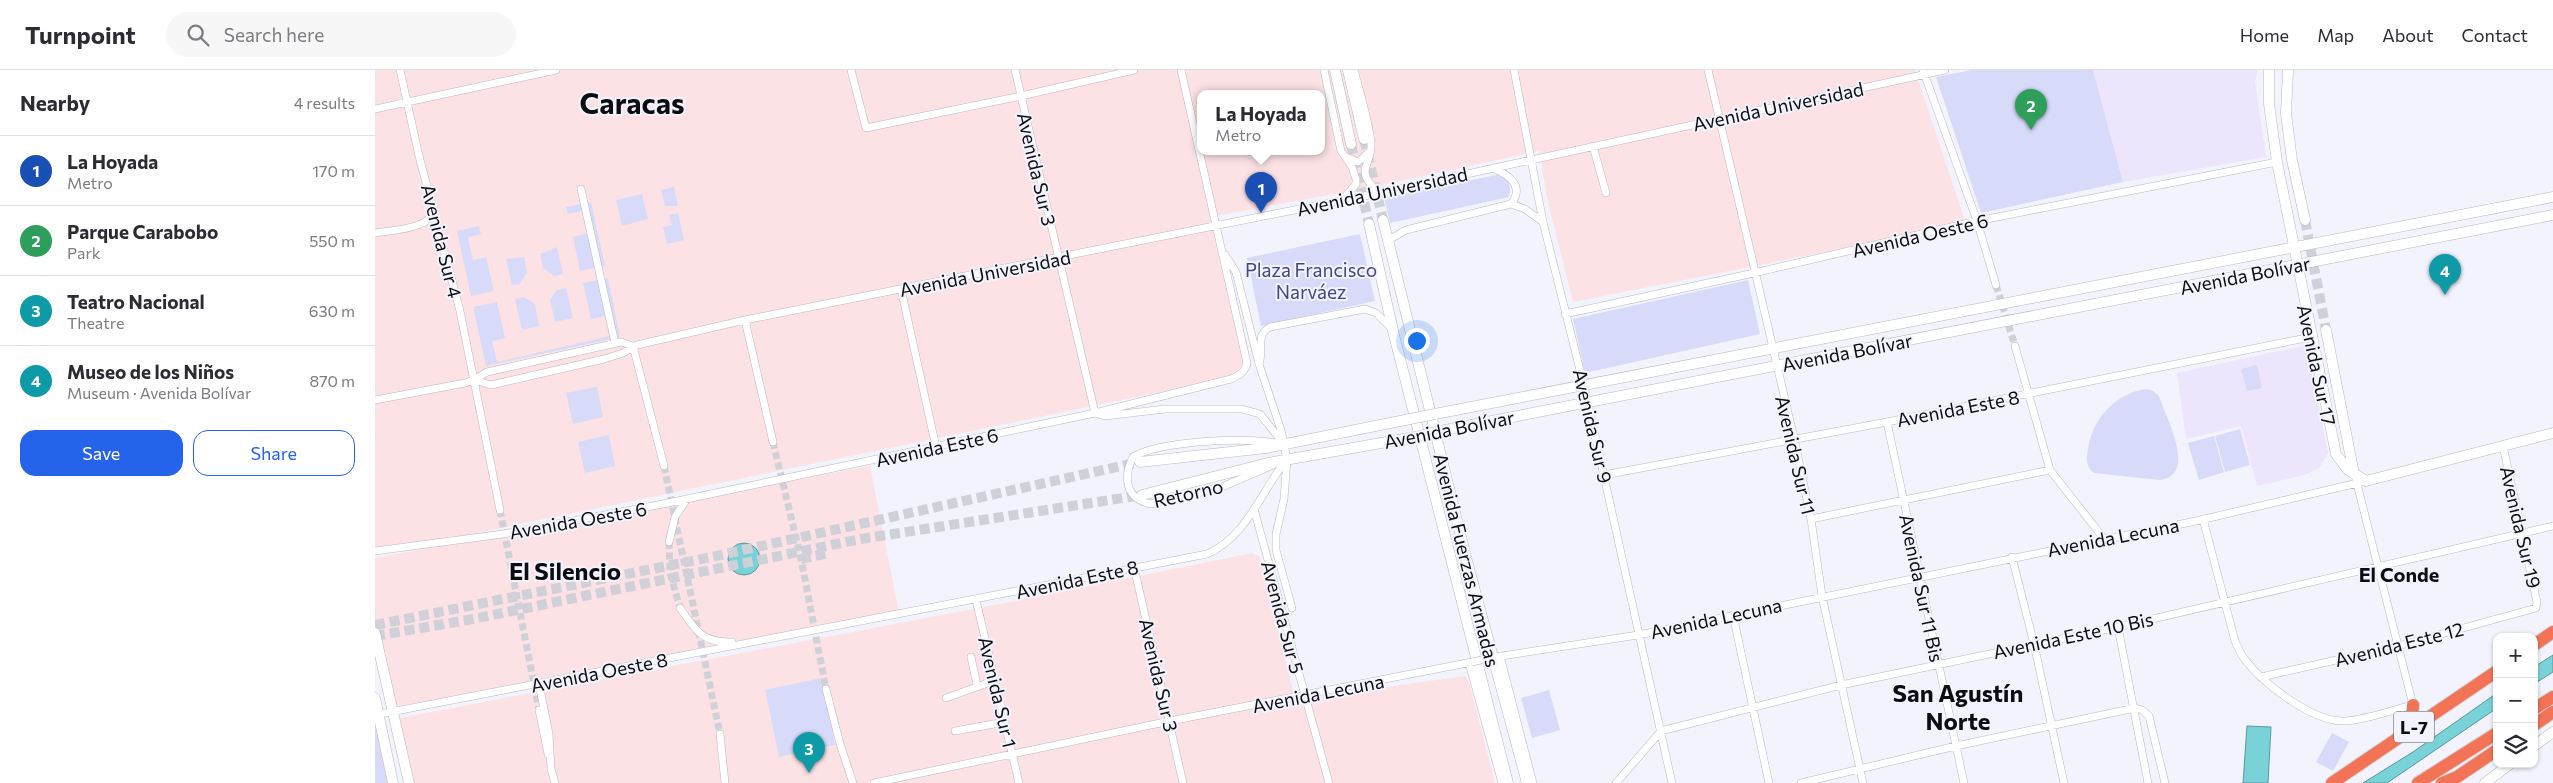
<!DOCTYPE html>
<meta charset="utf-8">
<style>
:root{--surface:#fff;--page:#f7f7f7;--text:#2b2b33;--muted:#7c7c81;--line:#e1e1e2;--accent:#2563eb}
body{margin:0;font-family:Commissioner,sans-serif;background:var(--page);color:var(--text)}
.controls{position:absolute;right:15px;bottom:15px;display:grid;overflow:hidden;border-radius:10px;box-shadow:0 1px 4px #0004}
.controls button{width:45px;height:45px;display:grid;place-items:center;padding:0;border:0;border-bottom:1px solid var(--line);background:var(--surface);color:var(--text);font:25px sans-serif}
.you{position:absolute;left:1041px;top:270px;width:18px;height:18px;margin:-12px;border:4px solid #fff;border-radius:50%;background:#1a73e8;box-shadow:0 0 0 8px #1a73e833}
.badge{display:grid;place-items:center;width:32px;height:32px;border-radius:50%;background:var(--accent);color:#fff;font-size:16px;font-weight:700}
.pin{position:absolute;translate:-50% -41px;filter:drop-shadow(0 1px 2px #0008)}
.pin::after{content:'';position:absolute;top:26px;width:18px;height:15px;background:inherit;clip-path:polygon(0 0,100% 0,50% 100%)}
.popup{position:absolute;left:822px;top:20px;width:128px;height:65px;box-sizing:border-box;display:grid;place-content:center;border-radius:10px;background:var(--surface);filter:drop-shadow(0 1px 4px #0005);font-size:16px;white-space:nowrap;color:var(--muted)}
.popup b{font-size:19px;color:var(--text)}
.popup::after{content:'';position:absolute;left:50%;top:100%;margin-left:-10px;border:10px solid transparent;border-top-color:var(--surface)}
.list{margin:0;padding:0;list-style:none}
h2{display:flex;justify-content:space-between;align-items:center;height:65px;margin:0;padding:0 20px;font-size:21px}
h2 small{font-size:16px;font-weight:400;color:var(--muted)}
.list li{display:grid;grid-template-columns:32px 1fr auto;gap:15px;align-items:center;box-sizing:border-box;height:70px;padding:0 20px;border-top:1px solid var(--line)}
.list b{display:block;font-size:19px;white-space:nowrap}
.list p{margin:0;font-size:16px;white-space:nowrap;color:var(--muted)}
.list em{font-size:16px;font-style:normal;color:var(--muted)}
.actions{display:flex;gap:10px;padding:15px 20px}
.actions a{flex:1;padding:11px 0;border:1px solid var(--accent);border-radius:15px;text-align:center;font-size:18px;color:var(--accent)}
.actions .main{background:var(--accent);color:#fff}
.icon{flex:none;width:28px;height:28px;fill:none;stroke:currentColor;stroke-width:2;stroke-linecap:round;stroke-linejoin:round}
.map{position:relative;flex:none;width:2178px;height:713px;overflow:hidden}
header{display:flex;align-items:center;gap:30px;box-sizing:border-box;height:70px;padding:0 25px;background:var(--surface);border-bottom:1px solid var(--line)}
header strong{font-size:24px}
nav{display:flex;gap:28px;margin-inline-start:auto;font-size:18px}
.search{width:350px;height:45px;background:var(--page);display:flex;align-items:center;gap:12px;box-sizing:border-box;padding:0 18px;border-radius:28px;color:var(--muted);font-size:19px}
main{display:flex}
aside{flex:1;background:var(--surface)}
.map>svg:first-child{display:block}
</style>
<header>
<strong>Turnpoint</strong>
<div class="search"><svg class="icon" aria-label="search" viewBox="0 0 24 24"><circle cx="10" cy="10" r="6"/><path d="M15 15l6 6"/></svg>Search here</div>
<nav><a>Home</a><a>Map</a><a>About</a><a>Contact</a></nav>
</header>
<main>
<aside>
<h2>Nearby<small>4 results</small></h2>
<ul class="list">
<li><span class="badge" style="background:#1a4fb4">1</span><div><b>La Hoyada</b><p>Metro</p></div><em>170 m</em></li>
<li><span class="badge" style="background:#2e9e5b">2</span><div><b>Parque Carabobo</b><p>Park</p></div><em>550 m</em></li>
<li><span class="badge" style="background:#0f9aa8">3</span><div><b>Teatro Nacional</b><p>Theatre</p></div><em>630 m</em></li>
<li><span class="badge" style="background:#0f9aa8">4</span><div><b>Museo de los Niños</b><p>Museum · Avenida Bolívar</p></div><em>870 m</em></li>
</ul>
<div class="actions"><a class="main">Save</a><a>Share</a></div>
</aside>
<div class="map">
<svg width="2178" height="713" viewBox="0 0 2178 713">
<rect width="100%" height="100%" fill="#f2f3fc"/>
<path fill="#fde2e5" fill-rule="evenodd" d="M0 0H1540L1591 154 1198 232 1173 132 1164 81 1007 115 835 147 868 295 862 302 849 309 0 484ZM826 24H946V82H826Z
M495 396 524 542 21 641 0 559V488Z
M877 483 885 487 921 633 955 625 1090 606 1094 612 1120 713H39L24 648 646 530Z"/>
<path fill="#ede5fb" d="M1718 0H1883L1880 11 1891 87 1748 112Z
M1932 275 1953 383 1944 398 1930 405 1882 416 1866 356 1811 369 1802 303Z"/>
<path fill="#d7dbf9" d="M1597 0H1718L1748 112 1606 143 1561 7Z
M1126 104C1135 109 1136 117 1134 127L1015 153 1009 128Z
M299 117 303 136H290L286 120Z
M267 124 273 149 247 156 241 130Z
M216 132 230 196 205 201 198 167 212 163 207 141 193 144 191 137Z
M303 143 309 170 292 174 288 157 297 155 294 145Z
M104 156 106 164 93 167 98 190 111 187 119 221 96 226 82 161Z
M985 164 1000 231 886 256 872 188Z
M182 177 188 204 179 206 168 198 165 184Z
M149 187 152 202 145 214 137 215 131 189Z
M233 208 245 267 111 296 98 237 122 232 130 268 117 271 122 292 235 266 230 246 216 249 208 213Z
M1373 210 1385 264 1210 303 1198 249Z
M191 218 198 248 180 252 175 230 182 220Z
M149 227 160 234 164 256 147 260 140 229Z
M1882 295 1887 318 1872 321 1866 299Z
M222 317 228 347 198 354 191 323Z
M1771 319 1778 321 1784 326C1791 348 1823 405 1785 410L1719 403C1711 397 1711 388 1713 379 1717 349 1741 323 1771 319Z
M1865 359 1875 395 1850 402 1840 366Z
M234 365 240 396 210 403 203 372Z
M1839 366 1849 402 1824 410 1813 373Z
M446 608 460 675 404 687 390 620Z
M1174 620 1185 660 1157 668 1146 628Z
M0 656H2L13 713H0Z
M1957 663 1974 672 1958 701 1941 692Z"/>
<path fill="#7ad2d9" stroke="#59979d" d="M353 489a16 16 0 1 1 32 0a16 16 0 1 1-32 0Z
M2178 585V602L2159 614V597Z
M2122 623V638L2012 713H1988L2038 682Z
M1872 656 1896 657 1893 713H1868Z"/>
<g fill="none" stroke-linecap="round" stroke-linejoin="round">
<path stroke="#d0d0d9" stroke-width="7" stroke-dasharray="7 3.5" stroke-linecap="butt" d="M1621 215 1640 276
M398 372 426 489 451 619
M289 396 345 664
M125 440 164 640
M294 472 295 503 305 538"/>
<path stroke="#d0d0d9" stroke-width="10" stroke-dasharray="10 5" stroke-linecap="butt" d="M989 69 1008 150
M976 74 994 154
M1930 150 1951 260
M426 489 454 483
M0 555 346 485 764 392
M0 566 98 549 486 469 767 425"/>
<defs>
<path id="street" d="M25 0 44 86 85 241 125 440
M476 0 491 58 646 26 759 0
M640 0 720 343 856 309C865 305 870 302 872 293L806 0
M949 0 966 81 977 97 981 109V114L968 129
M979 0C984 19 996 58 996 76 996 94 981 100 999 118L1010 121
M1139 0 1168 152 1209 316 1297 713
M1333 0 1419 368 1436 449 1447 526 1488 713
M1548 0 1602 151 1621 215
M0 39 181 0
M1218 76 1231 123
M971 87 983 92 993 83
M1118 98C1134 105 1150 116 1136 134
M206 119 240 273
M0 163C16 160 56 160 59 139
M1012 171 1031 160 1136 134 1150 139 1168 152
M850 185 861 202 884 294 906 360 912 389 909 429 901 464V480L917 538
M526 219 561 377
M1190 244 1379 203 1602 151 1902 92
M370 250 398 372
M258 276 289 396
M1640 276 1675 400 1730 470
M884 294C889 280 880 265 895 257L990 239 1001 243 1017 259
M99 310 116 315 229 289 248 283 262 275 370 250 1009 122 1570 0
M0 330 90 313 99 310 112 302 246 272 258 276
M1512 352 1589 713
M898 395 847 417 776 434C750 429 748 407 758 387 784 371 875 366 906 374
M1229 405 1512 352 1936 267
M879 439 954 713
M1436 449 1675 400
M1828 449 1860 571C1863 578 1866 585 1871 591 1890 615 1939 653 1971 651 1993 649 2017 640 2038 635L1981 410
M294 472 300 447 312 429
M0 481 128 464 288 434 720 343 730 346 790 339H867L885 344 909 374
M1637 487 1659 574 1689 713
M759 497 808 713
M601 530 644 713
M305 538C320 560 327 573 357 572
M1358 545 1394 713
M1743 557 1773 713
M1125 586 1158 713
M596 587 602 615
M1120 587 1263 565 1821 451 1991 411
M1094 593 1127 713
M1886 607 2023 576 2161 538 2162 532 2128 376
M164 614 174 664 176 699 180 713
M451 619 465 674 478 713
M571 628 621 610
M164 640 173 684
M0 645 832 484C872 467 886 421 912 389
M580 661 630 652
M345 664 350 713
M499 713 795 651 1097 592
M1241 713 1286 661 1466 615 1743 557 2178 456
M1426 713 1581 676 1760 638 1767 640 1774 646 1790 713"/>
<path id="secondary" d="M960 0 976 74
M973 0 989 69
M1894 0V34L1902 92 1961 384 1972 399 1991 411 2178 363
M1913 0 1911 44 1917 90 1930 150
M1008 150 1093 495 1152 713
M994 154 1019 265 1133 713
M1951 260 1979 404
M1060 344 2178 127
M1065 361 2178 145
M765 392 891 378 1035 349
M767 425 893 393 1040 367
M0 563 34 713
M0 628 18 713
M2159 676 2178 662
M2110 713 2135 694"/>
<path id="highway" d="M2159 575 2178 562
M2159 639 2178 627
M2159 655 2178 642
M2026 659 2037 648 2038 635
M1957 713 2122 601
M2043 713 2122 663
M2067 713 2082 707 2122 680"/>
</defs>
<use href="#street" stroke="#b8b9c2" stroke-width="8"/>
<use href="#secondary" stroke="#b8b9c2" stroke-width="11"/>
<use href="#highway" stroke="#d3d3d4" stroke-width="14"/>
<use href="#street" stroke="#fff" stroke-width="7"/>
<use href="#secondary" stroke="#fff" stroke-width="10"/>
<use href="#highway" stroke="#f37356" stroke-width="12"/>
<defs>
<path id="street-bridge" d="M1097 592 1120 587"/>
<path id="secondary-bridge" d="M1035 349 1060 344
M1040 367 1065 361"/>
</defs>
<use href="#street-bridge" stroke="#b8b9c2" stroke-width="8" stroke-linecap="butt"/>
<use href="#secondary-bridge" stroke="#b8b9c2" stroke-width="11" stroke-linecap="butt"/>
<use href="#street-bridge" stroke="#fff" stroke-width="7"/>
<use href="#secondary-bridge" stroke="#fff" stroke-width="10"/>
</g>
<g text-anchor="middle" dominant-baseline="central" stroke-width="4" stroke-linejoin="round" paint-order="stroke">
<rect fill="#f2f3fc" stroke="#515257" stroke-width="1" x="2019" y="641.5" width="40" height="31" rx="4"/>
<g font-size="18" font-weight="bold" fill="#0c0d10">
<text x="2039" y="657">L-7</text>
</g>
<g font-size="19" fill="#0c0d10" stroke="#f2f3fc">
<text transform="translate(1403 36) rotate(-12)">Avenida Universidad</text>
<text transform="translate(662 99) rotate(77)">Avenida Sur 3</text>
<text transform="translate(1007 121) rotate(-12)">Avenida Universidad</text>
<text transform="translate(1545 165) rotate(-13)">Avenida Oeste 6</text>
<text transform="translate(67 171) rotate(76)">Avenida Sur 4</text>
<text transform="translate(610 203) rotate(-11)">Avenida Universidad</text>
<text transform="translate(1870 205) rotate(-11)">Avenida Bolívar</text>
<text transform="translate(1472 282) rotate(-11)">Avenida Bolívar</text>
<text transform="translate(1942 295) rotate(78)">Avenida Sur 17</text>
<text transform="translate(1583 338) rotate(-11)">Avenida Este 8</text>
<text transform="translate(1218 356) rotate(77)">Avenida Sur 9</text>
<text transform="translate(1074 359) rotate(-11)">Avenida Bolívar</text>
<text transform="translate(562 377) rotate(-12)">Avenida Este 6</text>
<text transform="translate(1421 385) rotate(77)">Avenida Sur 11</text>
<text transform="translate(813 423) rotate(-13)">Retorno</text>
<text transform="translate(203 450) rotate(-10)">Avenida Oeste 6</text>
<text transform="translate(2146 457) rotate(77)">Avenida Sur 19</text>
<text transform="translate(1738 467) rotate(-11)">Avenida Lecuna</text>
<text transform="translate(1092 490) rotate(76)">Avenida Fuerzas Armadas</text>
<text transform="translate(702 509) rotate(-12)">Avenida Este 8</text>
<text transform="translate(1547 518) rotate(78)">Avenida Sur 11 Bis</text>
<text transform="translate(908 547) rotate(75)">Avenida Sur 5</text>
<text transform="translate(1341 548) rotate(-12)">Avenida Lecuna</text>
<text transform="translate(1698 565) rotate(-12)">Avenida Este 10 Bis</text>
<text transform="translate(2024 574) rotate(-14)">Avenida Este 12</text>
<text transform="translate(224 602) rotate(-11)">Avenida Oeste 8</text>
<text transform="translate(784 605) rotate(77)">Avenida Sur 3</text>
<text transform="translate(623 622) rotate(77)">Avenida Sur 1</text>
<text transform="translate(943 623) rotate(-11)">Avenida Lecuna</text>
</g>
<g font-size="19" fill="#43458c" stroke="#f2f3fc">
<text x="936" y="199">Plaza Francisco<tspan x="936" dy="22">Narváez</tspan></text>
</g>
<g font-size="20" font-weight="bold" fill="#0c0d10" stroke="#f2f3fc">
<text x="2024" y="504">El Conde</text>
</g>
<g font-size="24" font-weight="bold" fill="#0c0d10" stroke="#f2f3fc">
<text x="190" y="500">El Silencio</text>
<text x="1583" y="622">San Agustín<tspan x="1583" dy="28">Norte</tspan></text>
</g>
<g font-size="29" font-weight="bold" fill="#0c0d10" stroke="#f2f3fc">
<text x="257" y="32">Caracas</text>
</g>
</g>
</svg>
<div class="controls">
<button>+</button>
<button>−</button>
<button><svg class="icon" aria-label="layers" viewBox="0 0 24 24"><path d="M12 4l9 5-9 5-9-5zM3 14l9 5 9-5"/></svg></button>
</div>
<div class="you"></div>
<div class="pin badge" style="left:886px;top:143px;background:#1a4fb4">1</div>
<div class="popup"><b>La Hoyada</b>Metro</div>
<div class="pin badge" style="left:1656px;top:60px;background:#2e9e5b">2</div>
<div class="pin badge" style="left:434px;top:703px;background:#0f9aa8">3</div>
<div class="pin badge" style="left:2070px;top:225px;background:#0f9aa8">4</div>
</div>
</main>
